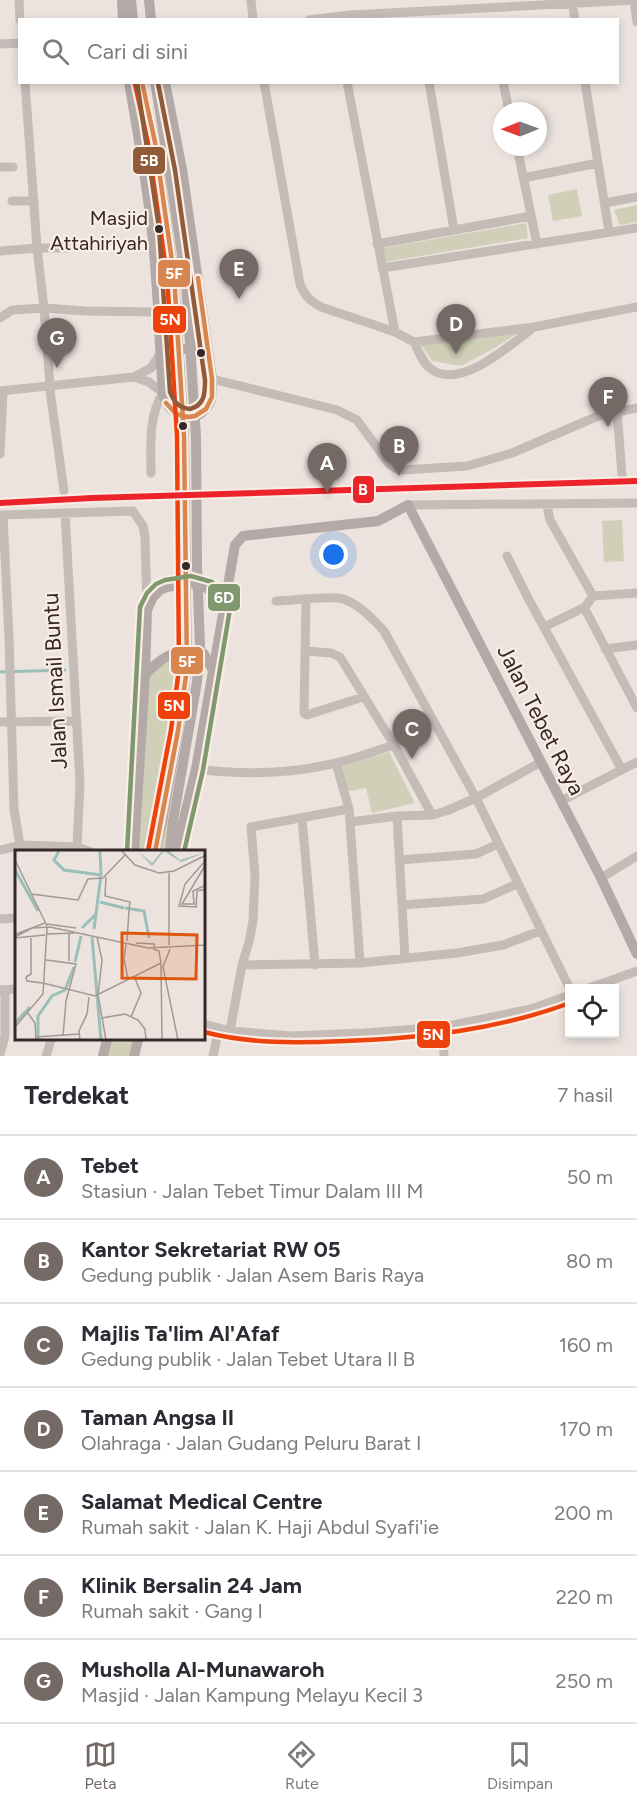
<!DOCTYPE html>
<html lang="id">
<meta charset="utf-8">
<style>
:root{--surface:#fff;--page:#f2f2f3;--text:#2b2b33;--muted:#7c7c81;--line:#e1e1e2;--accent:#756966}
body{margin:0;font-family:Figtree,sans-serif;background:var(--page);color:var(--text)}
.controls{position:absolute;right:18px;bottom:18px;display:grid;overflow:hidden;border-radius:0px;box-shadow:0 3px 9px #0003}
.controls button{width:54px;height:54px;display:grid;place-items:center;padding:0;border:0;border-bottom:2px solid var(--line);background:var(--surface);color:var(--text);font:30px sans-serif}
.compass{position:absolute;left:493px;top:102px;width:54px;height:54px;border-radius:50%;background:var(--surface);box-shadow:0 3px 9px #0003;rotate:269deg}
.you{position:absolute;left:334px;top:555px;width:21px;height:21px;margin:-15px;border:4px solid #fff;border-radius:50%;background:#1a73e8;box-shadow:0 0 0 9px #1a73e833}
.badge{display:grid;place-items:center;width:39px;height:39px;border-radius:50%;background:var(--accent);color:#fff;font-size:20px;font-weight:700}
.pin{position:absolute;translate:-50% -50px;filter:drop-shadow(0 2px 3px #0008)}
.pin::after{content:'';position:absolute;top:32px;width:21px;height:18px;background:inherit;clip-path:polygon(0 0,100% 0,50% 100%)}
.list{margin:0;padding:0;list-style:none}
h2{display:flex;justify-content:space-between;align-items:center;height:78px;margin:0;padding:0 24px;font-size:26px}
h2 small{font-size:20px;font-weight:400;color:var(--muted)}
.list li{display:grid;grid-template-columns:39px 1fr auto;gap:18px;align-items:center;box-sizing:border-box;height:84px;padding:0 24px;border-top:2px solid var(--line)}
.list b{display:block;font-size:22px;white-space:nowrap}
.list p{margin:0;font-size:20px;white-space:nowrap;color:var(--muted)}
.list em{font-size:20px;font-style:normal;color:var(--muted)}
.icon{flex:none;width:33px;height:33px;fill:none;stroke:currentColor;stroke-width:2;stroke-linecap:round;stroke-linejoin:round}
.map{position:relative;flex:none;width:637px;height:1056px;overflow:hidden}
.search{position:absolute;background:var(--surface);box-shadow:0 3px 9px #0003;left:18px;right:18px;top:18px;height:66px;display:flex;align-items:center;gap:15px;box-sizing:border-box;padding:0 21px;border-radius:0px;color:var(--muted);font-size:22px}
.sheet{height:666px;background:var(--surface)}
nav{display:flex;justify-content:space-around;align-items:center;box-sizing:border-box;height:84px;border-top:2px solid var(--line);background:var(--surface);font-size:16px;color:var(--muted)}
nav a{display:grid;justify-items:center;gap:3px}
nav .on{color:var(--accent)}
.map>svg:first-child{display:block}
</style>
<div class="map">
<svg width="637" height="1056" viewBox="0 0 637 1056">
<rect width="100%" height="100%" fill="#ece3de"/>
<path fill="#d0d0b8" d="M577 189 582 216 553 221 548 195Z
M637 205V222L620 225 614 210Z
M526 223 528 238 385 262 383 248Z
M518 333 498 346 461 366 432 361 420 343Z
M622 520 624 561 604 562 602 521Z
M188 651 163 818 173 821 170 852H134L145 675Z
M389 752 415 803 372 813 366 788 348 791 341 767Z
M107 1040H137L134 1056H103Z"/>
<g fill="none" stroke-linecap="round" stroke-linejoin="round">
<path stroke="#9abfb9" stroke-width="3" d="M0 672 65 670"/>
<path stroke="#c5bbb7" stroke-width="9" d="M19 0 20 20
M251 0 253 20
M572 0 575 20
M634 1 637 22
M309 20 350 15 637 0
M0 44 20 43
M25 82 37 248 44 308 51 398 64 491
M264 82 300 284C304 295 310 301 321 307L395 332 414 342 534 327 637 307
M347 82 395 332
M429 82 454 230
M503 82 509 111
M585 82 609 232
M517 147 537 244
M0 167H13
M523 178 598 163
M12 201H34
M605 203 637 197
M377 244 531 216
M0 251 37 248H67
M382 268 637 228
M0 318 12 310 44 308 85 311 158 312
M414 342C418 351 423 363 431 369 460 391 512 344 534 327
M134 377 149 382 163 393C148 416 151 446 151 473
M212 379 337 410 357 420 390 465 395 468 402 470 467 466 512 453 598 416 637 408
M0 391 134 377 151 368 160 354
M617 411 622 475
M0 454 3 391
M408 505 637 503
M547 505 550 520 593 596
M65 513 80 783 77 847 91 852
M0 515 133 511 143 526 145 537 147 608
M3 515 9 638 14 809 20 845
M507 556 528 598 622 770
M593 596 585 607 586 611 637 708
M593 596 637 593
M306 600 304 713 307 715 310 714 363 697
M276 601C292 601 329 595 343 599 359 604 373 619 384 631L476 798 570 989
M544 627 585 607
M605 649 637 645
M305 651 331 653 340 657 394 745 432 815
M0 722 77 721
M336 763 349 809 360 963
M196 769C242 775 290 774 336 763 355 759 374 751 394 745
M561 801 637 762
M397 816 405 958
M302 818 315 965
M350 822 397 816 432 815 446 811 476 798 541 762
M0 850 22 845 77 847
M399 860 476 854 498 844
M601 878 637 856
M402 905 483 899 517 884
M0 919 16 918
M242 965 360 963 457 953 503 945 540 931
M589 988 637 971
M0 990 16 989
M204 1024 230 1031 291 1036 364 1033 443 1027 531 1009 570 995
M443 1027 444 1056
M230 1031 242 965 249 942 253 921 255 876 251 827 349 809
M0 1054 5 1036V990
M46 1056 51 1040
M213 1056 219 1028"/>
<path stroke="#b3aaa7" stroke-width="10" d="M122 0 123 20
M131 0 133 20
M149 0 151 20
M129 82C140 147 152 212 156 278 159 316 160 354 163 393 167 417 198 428 210 402 213 395 212 386 212 379L182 169 165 82
M142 82 144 95
M160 339C175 354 193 352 206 336
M145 675C161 657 181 645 204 654L213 671
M134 852 145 675 147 610 153 597 160 590 167 587 191 583 207 588 223 608
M155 852 163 817
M170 852 173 821
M176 852 196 769 235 545 243 536 378 521 408 505 601 878 637 954
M103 1056 107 1040
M134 1056 138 1040"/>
<path stroke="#b3aaa7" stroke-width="10" d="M155 82 167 153 186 282 196 437 197 566 200 646 197 682 173 821
M144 95 155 142 174 275 184 436 187 669 178 731 163 817"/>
<defs>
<path id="bus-1" d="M142 82 155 142 174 275 184 436 187 669 178 731 155 852
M166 403 176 414 188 417 195 416 206 409 212 397V379L198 278"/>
<path id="bus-2" d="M135 84 148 143 167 276 177 436 179 669 171 730 148 851
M204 1032C250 1044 297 1043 345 1041 423 1038 496 1030 570 1003"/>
<path id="bus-3" d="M137 82 159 228 170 392C174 402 179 408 190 409 205 405 205 393 205 380L175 170 158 83"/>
<path id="bus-4" d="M127 852 140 607 147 593 156 584 165 580 191 576 212 582 229 604 230 609 203 770 184 852"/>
</defs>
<use href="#bus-1" stroke="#f9ede5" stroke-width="9"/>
<use href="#bus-2" stroke="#f9ede5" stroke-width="9"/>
<use href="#bus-3" stroke="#f9ede5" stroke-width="9"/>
<use href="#bus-4" stroke="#f9ede5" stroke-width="9"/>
<use href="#bus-1" stroke="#d7864f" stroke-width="4.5"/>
<use href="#bus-2" stroke="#ee420d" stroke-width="4.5"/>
<use href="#bus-3" stroke="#905b3b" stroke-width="4.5"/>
<use href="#bus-4" stroke="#7f986e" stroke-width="4.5"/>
<defs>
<path id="rail-1" d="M0 503 92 498 637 481"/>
</defs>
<use href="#rail-1" stroke="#f9ede5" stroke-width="10"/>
<use href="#rail-1" stroke="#ec2329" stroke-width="6"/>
</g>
<g fill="#352826" stroke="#f9ede5" stroke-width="2">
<circle cx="159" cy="229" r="5"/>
<circle cx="201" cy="353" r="5"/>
<circle cx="183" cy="426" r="5"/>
<circle cx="186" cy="566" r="5"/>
</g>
<g text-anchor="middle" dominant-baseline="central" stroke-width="4.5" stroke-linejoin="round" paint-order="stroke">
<g font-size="20" fill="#352826" stroke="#f9ede5" text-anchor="end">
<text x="148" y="218">Masjid<tspan x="148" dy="25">Attahiriyah</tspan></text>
</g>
<g font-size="22" fill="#352826" stroke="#f9ede5">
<text transform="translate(55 681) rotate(-93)">Jalan Ismail Buntu</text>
<text transform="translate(541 720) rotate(63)">Jalan Tebet Raya</text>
</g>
</g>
<g transform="translate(15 850)">
<rect width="190" height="190" fill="#ece3de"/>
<path d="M123 1 137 13 147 1H154L165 10 191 2 166 12 149 1 137 16Z" fill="#9abfb9"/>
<path fill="none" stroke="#9abfb9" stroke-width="3" d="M44 1 39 10 49 20 86 25 79 79M85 1 86 24M0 20 23 61M85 52 109 58M110 58 129 61 134 88M67 78 80 65M77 87 86 190M60 112 66 86M0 173 15 157M23 190V166L37 146 50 140 59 117"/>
<path fill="none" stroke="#a39894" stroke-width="1.5" d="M107 1 120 15 144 23 159 21 191 5M0 10 32 76M191 10 170 34 164 56 181 57 182 41 191 39M191 14 167 54H179L178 41 191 35M91 27 90 46 115 52 114 59M16 44 63 50 73 29 88 28 110 5M32 74 61 78M1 84 30 73M31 84 60 83M54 84V111M0 87 17 78 35 77 133 98 191 95M82 87 87 110 83 145 91 190M0 88 30 85M112 91 114 60M121 93 139 94 140 98M111 94 109 109 113 129M154 95V23M155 99 148 117 163 190M31 110 61 114 51 151 48 186M146 114 147 190M11 127 16 124V88M11 127 12 131 28 133M28 133 80 146 146 113 144 101 138 99M12 162 20 173 21 190M116 167 126 143 119 126M87 168 110 164 123 170 130 179 131 190M0 177 28 144 32 78M21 187 64 184M65 190 64 181 72 164 74 147"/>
<path fill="#df570d" fill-opacity="0.15" stroke="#df570d" stroke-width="3" d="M107 83 182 85 181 129 107 128Z"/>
<rect width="190" height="190" fill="none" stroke="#352826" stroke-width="3"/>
</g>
<g stroke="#f9ede5" stroke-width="2">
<rect x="132" y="146" width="34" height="29" rx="6" fill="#905b3b"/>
<rect x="157" y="259" width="34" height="29" rx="6" fill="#d7864f"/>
<rect x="152" y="305" width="35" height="29" rx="6" fill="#ee420d"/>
<rect x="352" y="475" width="23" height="29" rx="6" fill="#ec2329"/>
<rect x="207" y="583" width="34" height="29" rx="6" fill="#7f986e"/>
<rect x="170" y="646" width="34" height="29" rx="6" fill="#d7864f"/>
<rect x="157" y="691" width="34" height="29" rx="6" fill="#ee420d"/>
<rect x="416" y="1020" width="35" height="29" rx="6" fill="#ee420d"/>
</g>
<g font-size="16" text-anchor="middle" font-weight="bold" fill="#fff">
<text x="149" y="166">5B</text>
<text x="174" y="279">5F</text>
<text x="170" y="325">5N</text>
<text x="363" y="495">B</text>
<text x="224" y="603">6D</text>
<text x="187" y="667">5F</text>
<text x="174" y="711">5N</text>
<text x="433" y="1040">5N</text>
</g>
</svg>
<div class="controls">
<button><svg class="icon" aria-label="locate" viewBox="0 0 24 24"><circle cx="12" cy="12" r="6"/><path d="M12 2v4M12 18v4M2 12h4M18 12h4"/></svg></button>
</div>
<svg class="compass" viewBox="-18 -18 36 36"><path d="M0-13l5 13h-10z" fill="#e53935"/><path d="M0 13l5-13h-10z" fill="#7c7c81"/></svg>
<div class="you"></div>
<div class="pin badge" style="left:327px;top:493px">A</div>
<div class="pin badge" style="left:399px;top:476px">B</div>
<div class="pin badge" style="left:412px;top:759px">C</div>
<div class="pin badge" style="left:456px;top:354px">D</div>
<div class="pin badge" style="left:239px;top:299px">E</div>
<div class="pin badge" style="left:608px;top:427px">F</div>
<div class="pin badge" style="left:57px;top:368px">G</div>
<div class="search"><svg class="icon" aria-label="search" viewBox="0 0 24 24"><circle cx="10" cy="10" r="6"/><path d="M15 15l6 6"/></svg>Cari di sini</div>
</div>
<section class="sheet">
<h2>Terdekat<small>7 hasil</small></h2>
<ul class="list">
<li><span class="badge">A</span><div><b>Tebet</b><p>Stasiun · Jalan Tebet Timur Dalam III M</p></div><em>50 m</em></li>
<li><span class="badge">B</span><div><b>Kantor Sekretariat RW 05</b><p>Gedung publik · Jalan Asem Baris Raya</p></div><em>80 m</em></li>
<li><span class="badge">C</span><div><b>Majlis Ta'lim Al'Afaf</b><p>Gedung publik · Jalan Tebet Utara II B</p></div><em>160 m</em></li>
<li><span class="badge">D</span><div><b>Taman Angsa II</b><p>Olahraga · Jalan Gudang Peluru Barat I</p></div><em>170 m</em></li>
<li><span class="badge">E</span><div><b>Salamat Medical Centre</b><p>Rumah sakit · Jalan K. Haji Abdul Syafi'ie</p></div><em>200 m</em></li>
<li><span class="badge">F</span><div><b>Klinik Bersalin 24 Jam</b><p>Rumah sakit · Gang I</p></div><em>220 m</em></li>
<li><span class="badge">G</span><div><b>Musholla Al-Munawaroh</b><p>Masjid · Jalan Kampung Melayu Kecil 3</p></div><em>250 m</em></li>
</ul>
</section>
<nav>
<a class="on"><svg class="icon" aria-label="map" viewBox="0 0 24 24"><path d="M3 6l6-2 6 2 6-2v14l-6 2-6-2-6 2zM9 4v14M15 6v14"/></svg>Peta</a>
<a><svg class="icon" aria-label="directions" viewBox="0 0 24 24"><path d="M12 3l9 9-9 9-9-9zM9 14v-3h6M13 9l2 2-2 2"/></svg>Rute</a>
<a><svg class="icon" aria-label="saved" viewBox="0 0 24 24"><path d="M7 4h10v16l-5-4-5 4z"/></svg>Disimpan</a>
</nav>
